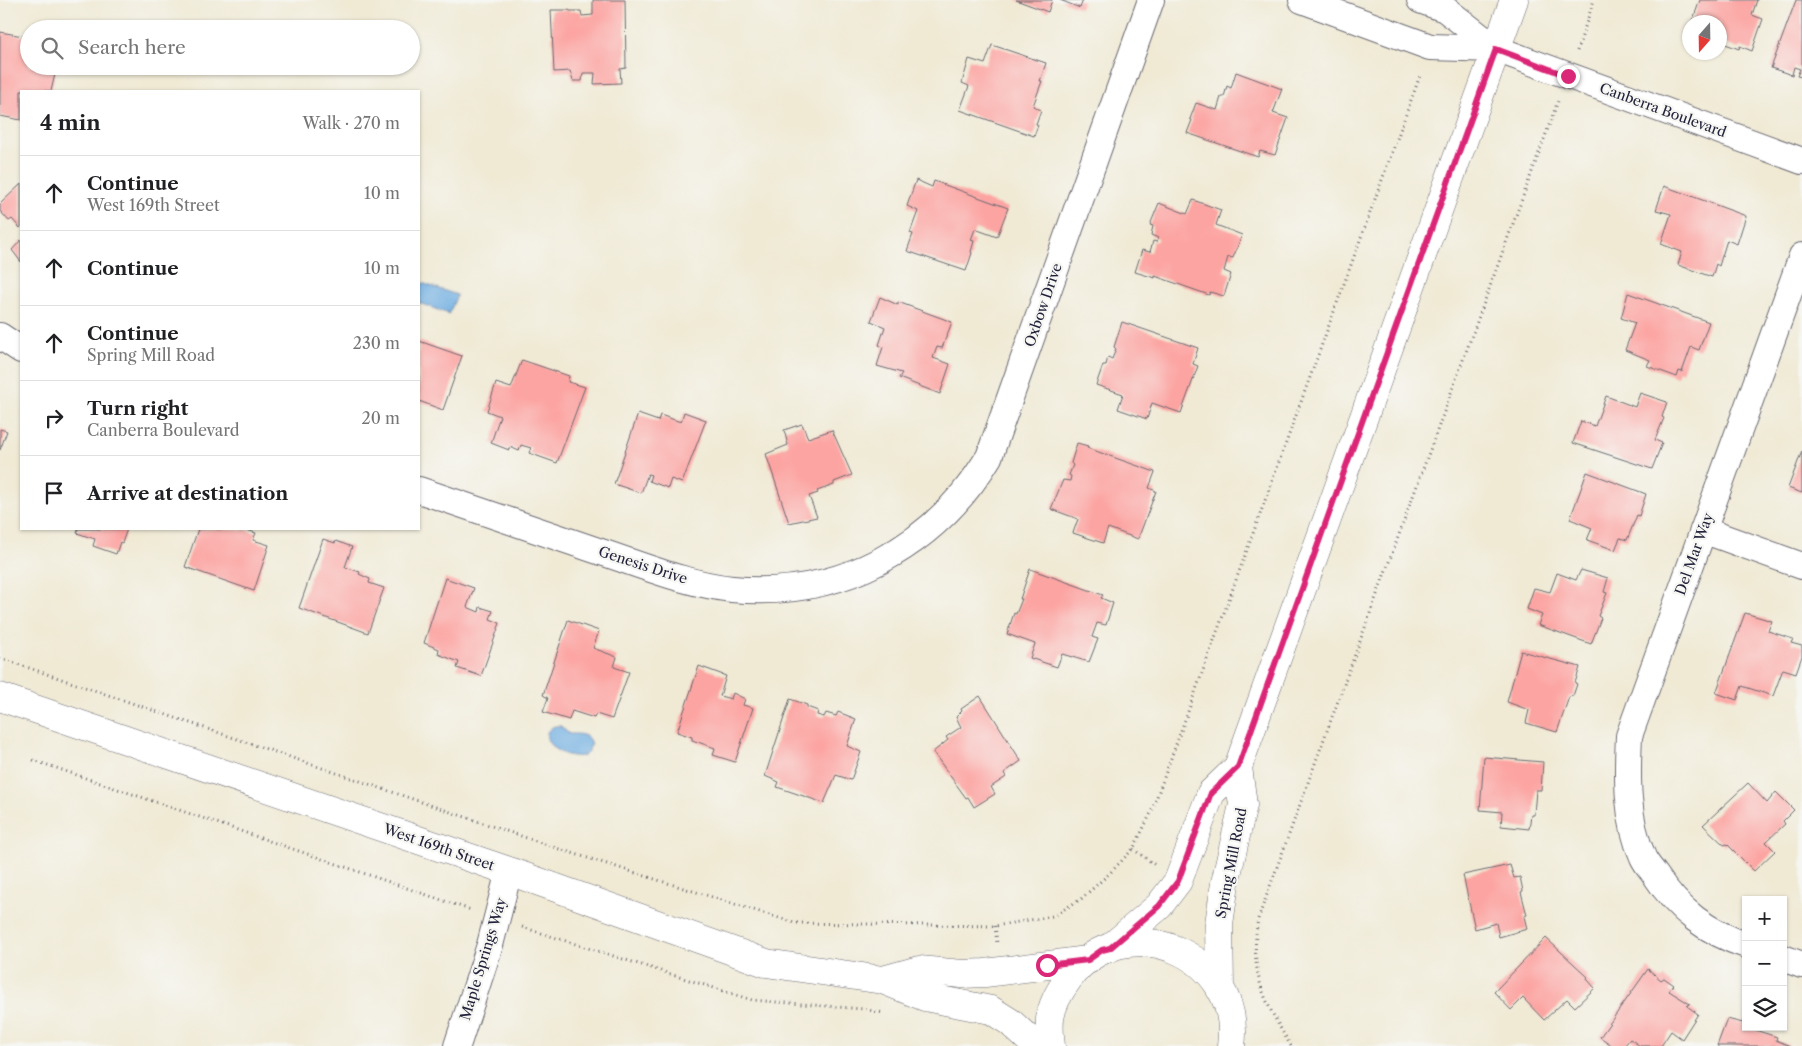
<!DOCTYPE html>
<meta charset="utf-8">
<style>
:root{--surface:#fff;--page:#f6f6f6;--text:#202124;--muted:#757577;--line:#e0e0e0}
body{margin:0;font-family:"Libre Caslon Text",serif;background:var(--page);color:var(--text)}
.controls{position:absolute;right:15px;bottom:15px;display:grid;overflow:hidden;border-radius:0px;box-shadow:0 1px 4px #0004}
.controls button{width:45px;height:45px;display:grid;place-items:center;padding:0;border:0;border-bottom:1px solid var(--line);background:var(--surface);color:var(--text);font:25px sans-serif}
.compass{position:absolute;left:1682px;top:15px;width:45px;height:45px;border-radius:50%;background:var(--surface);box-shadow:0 1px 4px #0004;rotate:200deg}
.stop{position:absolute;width:15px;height:15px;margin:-11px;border:4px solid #db2777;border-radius:50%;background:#fff}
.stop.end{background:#db2777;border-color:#fff;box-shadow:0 1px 5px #0008}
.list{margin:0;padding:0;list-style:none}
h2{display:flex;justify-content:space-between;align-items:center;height:65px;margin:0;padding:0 20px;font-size:21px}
h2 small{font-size:16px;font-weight:400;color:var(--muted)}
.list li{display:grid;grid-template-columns:32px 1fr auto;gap:15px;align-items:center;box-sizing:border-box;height:75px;padding:0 20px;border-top:1px solid var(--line)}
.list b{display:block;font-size:19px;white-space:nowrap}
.list p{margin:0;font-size:16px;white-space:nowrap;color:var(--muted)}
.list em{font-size:16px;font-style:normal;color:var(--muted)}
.icon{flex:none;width:28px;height:28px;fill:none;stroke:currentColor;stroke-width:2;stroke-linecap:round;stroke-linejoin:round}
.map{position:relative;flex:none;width:1802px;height:1046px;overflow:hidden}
.search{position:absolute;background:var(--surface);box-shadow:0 1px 4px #0004;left:20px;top:20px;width:400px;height:55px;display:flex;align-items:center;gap:12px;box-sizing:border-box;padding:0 18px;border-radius:28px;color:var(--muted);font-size:19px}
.panel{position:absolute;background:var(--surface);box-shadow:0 1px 4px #0004;left:20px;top:90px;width:400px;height:440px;border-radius:0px}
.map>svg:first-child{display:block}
</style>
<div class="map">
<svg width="1802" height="1046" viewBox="0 0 1802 1046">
<rect width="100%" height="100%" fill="#f6f6f2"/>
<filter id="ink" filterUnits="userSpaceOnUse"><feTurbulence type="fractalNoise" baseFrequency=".02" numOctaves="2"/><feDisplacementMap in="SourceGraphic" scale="10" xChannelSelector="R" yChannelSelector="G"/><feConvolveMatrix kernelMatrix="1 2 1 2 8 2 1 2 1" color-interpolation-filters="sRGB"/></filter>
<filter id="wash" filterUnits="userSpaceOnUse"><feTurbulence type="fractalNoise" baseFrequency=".0096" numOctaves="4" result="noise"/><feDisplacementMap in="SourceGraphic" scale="20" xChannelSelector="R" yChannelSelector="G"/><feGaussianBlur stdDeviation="1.12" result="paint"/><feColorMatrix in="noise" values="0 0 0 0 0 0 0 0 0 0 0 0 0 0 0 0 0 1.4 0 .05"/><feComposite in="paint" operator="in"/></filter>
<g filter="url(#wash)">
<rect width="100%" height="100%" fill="#f0ead5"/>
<path fill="#6eade1" stroke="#48688e" d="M419 282 457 295 449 314 419 303Z
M555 726H561L569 734C579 734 589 733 591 745L588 752 584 756C576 757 567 756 560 752 549 747 539 732 555 726Z"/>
<g id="blocks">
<path fill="#fca4a2" d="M593 0H625L626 68 620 69 621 83 594 84 595 73H583L582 81H573L570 71 554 72 551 10H569L570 11H581L582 16 593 15Z
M1016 0H1052L1048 12Z
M1060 0H1083L1080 8Z
M1700 0H1757L1752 15 1763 19 1752 51 1740 46 1739 49 1720 42V22H1692Z
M1796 0H1802V77L1797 76 1800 69 1794 67 1792 75 1771 68Z
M0 32 29 37V66H59L58 70H56L51 91H21V120L0 116Z
M992 45 1046 63 1040 81H1042L1033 106 1041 110 1036 124 1038 125 1034 136 960 110 969 86 962 83 969 59 985 64Z
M1236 72 1282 89 1273 113 1288 118 1275 155 1260 151 1258 157 1187 133 1192 120 1190 119 1196 103 1217 110 1221 97H1224L1227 86 1231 88Z
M916 180 932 187 934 181 1008 208 997 237 975 229 971 240 974 241 971 252 972 253 966 271 907 251 913 234 910 233 918 211 907 206Z
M21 184V227L20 228 12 219 9 221 0 211V204Z
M1664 186 1746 216 1737 244 1727 240 1719 266 1716 264 1712 277 1678 265 1682 252 1661 244 1671 214 1656 210Z
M1193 200 1221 210 1216 225 1242 235 1233 258 1228 257 1224 271 1231 274 1224 296 1210 292 1209 295 1155 276V278L1135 272 1142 250 1150 252 1153 241 1157 242 1158 238 1151 235 1153 226 1150 225 1159 203 1187 214Z
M21 240V262L12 250Z
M1628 293 1709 322 1699 350 1691 347 1682 372 1679 371 1677 377 1647 366 1650 360 1625 350 1635 323 1621 318Z
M880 297 898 305V302L952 322 942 348 937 347 933 358 950 364 940 394 899 378 902 373 877 366 883 347 879 345 885 327 871 321Z
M1122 322 1198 348 1193 364 1198 366 1181 413 1152 403 1147 419 1118 409 1123 394 1096 385 1103 365H1106L1108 357 1112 359 1116 349 1114 347Z
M419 341 462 356 443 410 419 401Z
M522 360 569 376 568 382 585 387 557 463 529 453 531 448 521 445 519 451 510 447 509 450 491 443 500 416 487 411 496 383 511 388Z
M1640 393 1667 402 1662 417 1664 418 1655 440 1662 443 1652 469 1573 443 1581 421 1595 426 1606 396 1635 407Z
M684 412 706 420 682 483 671 479 668 488 649 481 651 475 648 474 641 493 614 484 638 414 658 421 660 415 681 422Z
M802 424 808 438 832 430 852 475 834 482V485L817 491 818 493 809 496 817 517 789 523 766 454 788 445 784 430Z
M0 429 7 431 0 450Z
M1077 443 1088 446 1087 448 1155 472 1149 488 1156 491 1138 539 1108 528 1103 543 1073 533 1078 519 1051 509 1063 480 1070 481 1071 476 1069 475 1073 465 1071 463Z
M1802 451V493L1788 488Z
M1587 472 1646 494 1639 516 1637 515 1627 540 1620 538 1615 550 1587 540 1592 528 1570 519Z
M78 529H127L122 543 120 542 116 554 93 546 95 539 77 533Z
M198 529H234L241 531 243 529 256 533 253 540 269 545 254 591 185 567Z
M323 539 335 543 336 541 352 547 345 567 360 572 359 574 370 579 369 583 384 588 368 633 299 608Z
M1030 569 1103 595 1101 598 1113 603 1106 625 1097 623 1092 637 1098 639 1089 662 1062 654 1057 667 1030 658 1035 644 1007 634 1014 613 1016 614 1022 599H1020Z
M1581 570 1608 578 1604 592 1607 593 1598 616 1601 618 1591 644 1538 625 1542 615 1527 609 1534 588 1550 592 1557 573 1576 580Z
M445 578 474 588 467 607 479 612 480 607 493 611 490 619 500 623 481 676 457 668 459 662 438 654 439 649 424 643Z
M1745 613 1772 621 1768 631 1793 639 1791 643 1802 646V656L1796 673 1783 669 1773 696 1742 686 1737 700 1716 693Z
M568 620 599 631 593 648 617 657 614 667 629 672 612 719 596 714 594 718 572 711 569 720 543 712 548 698 543 695Z
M1521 651 1580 667 1575 683 1577 684 1573 696 1569 697 1557 732 1526 723 1529 710 1507 702Z
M699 666 726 676 720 696 731 699 733 693 745 699 743 705 753 708 735 762 713 755 715 748 692 740V737L677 732Z
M980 696 1021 761 1004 773 1006 777 991 787 995 794 974 807 968 797 966 798 933 752 948 740 946 737 961 727 956 717 962 711 961 709Z
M790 699 807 705V707L818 711 817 715 824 717 826 713 836 716 838 712 856 719 847 746 861 752 851 780 836 775 824 803 777 787 779 782 765 776Z
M1484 757 1543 762 1541 790H1536L1534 815H1531L1529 829 1501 826 1502 812 1480 810Z
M1748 783 1767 803 1776 792 1794 810 1783 821 1785 824 1766 842 1775 851 1754 871 1727 844 1724 845 1703 825Z
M1510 865 1514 878 1520 877 1523 891 1521 892 1527 915 1524 916 1527 929 1499 937 1496 923 1475 929 1463 875Z
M1546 938 1588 977 1587 979 1595 988 1575 1007 1567 999 1544 1020 1523 998 1511 1010 1494 992Z
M1648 969 1661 980 1664 978 1674 985 1669 991 1690 1004 1687 1006 1698 1014 1682 1039 1671 1031 1661 1046H1640L1630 1039 1624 1046H1613L1600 1037Z
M1746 1016V1027H1755V1030L1777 1037 1776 1040 1790 1046H1717L1727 1019 1743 1023Z"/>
</g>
</g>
<g filter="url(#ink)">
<use href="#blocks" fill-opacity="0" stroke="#6a6871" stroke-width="1"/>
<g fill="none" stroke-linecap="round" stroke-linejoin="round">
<defs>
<path id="minor" d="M1302 0 1430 47 1496 49
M1420 0 1445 9 1496 49 1802 161
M0 336 21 350
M419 490C480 511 540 531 601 552 644 566 687 584 732 589 839 599 934 548 989 457L1151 0
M1703 530 1802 566
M1746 945C1707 932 1679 911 1656 876 1652 870 1646 864 1643 857 1626 820 1627 776 1629 736L1802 256
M1783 958 1802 965
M457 1046 490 945 509 871"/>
<path id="tertiary" d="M0 697 509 871 766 963 883 980
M1110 948 1159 906 1178 881 1211 793 1238 767 1514 0
M1220 989 1219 924 1225 883 1243 805 1238 767
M1036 1046 1010 1022 991 1010 925 997 883 980 919 970 962 974 985 973 1088 960
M1051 1046C1050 1038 1049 1028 1050 1019 1052 1004 1060 990 1069 978 1125 904 1244 954 1231 1046"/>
</defs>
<use href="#minor" stroke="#6a6871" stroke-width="28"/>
<use href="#tertiary" stroke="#6a6871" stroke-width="29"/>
<path stroke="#6a6871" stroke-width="3" stroke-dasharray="1 4" stroke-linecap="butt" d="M1577 51 1594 0
M0 658 556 848 795 923 995 926 1053 916 1081 899 1110 873 1133 849 1151 813 1421 73
M33 760 471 910
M1133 849 1155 865
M995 926 997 943
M522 927 752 1000 863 1009 884 1013
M1291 1046C1264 1001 1249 973 1258 919L1558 101"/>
<use href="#minor" stroke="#fff" stroke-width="26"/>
<use href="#tertiary" stroke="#fff" stroke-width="28"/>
</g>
</g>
<g fill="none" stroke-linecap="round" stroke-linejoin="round" filter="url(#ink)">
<path stroke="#db2777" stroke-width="6" d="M1047 965 1088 960 1102 950 1110 948 1159 906 1178 881 1211 793 1238 767 1496 49 1568 76"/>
</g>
<g text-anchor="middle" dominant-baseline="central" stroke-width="4.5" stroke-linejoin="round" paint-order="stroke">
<g font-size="14" fill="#22223b" stroke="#f6f6f2">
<text transform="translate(1663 110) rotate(20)">Canberra Boulevard</text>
<text transform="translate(1043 305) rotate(-71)">Oxbow Drive</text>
<text transform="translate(1694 554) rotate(-70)">Del Mar Way</text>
<text transform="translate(643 565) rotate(18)">Genesis Drive</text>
<text transform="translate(439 847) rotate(19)">West 169th Street</text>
<text transform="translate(1231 863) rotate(-79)">Spring Mill Road</text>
<text transform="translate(483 959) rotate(-73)">Maple Springs Way</text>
</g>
</g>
</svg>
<div class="controls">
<button>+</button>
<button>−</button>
<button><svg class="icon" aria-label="layers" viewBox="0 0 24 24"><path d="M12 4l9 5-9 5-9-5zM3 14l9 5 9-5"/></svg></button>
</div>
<svg class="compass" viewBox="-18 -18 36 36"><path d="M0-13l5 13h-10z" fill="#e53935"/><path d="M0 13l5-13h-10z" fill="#757577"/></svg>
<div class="stop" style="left:1047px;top:965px"></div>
<div class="stop end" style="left:1568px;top:76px"></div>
<div class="search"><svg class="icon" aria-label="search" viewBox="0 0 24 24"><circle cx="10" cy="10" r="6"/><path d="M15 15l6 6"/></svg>Search here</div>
<section class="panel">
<h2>4 min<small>Walk · 270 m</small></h2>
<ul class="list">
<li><svg class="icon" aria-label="ahead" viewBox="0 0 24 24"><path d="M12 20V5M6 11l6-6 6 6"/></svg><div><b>Continue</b><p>West 169th Street</p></div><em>10 m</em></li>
<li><svg class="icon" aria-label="ahead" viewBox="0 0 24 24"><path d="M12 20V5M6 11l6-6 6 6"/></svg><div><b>Continue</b></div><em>10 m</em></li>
<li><svg class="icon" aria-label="ahead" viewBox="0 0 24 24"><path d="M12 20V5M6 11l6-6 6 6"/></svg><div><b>Continue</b><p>Spring Mill Road</p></div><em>230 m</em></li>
<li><svg class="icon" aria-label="right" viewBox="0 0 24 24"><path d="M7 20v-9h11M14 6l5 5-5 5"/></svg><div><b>Turn right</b><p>Canberra Boulevard</p></div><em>20 m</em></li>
<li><svg class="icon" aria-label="arrive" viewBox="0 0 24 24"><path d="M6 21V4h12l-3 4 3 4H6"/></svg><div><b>Arrive at destination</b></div></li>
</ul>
</section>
</div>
